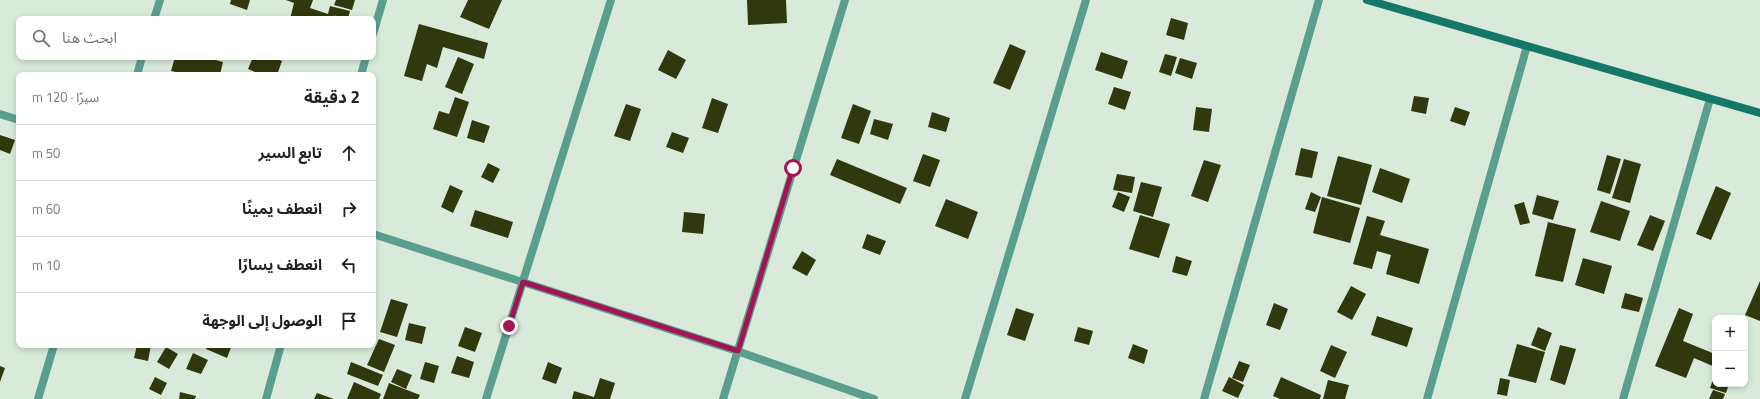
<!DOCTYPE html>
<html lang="ar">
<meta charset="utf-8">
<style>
:root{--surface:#fff;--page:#f2f2f2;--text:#222;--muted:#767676;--line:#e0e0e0}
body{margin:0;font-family:"Titillium Web","Noto Sans Arabic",sans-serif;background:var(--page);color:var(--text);direction:rtl}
.controls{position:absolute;right:12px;bottom:12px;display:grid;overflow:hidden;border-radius:8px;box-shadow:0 2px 6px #0003}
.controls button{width:36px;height:36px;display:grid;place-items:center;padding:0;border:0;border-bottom:1px solid var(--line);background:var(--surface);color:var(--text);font:20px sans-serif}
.stop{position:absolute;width:12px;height:12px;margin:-9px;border:3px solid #a51353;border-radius:50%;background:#fff}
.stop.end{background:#a51353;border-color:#fff;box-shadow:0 1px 4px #0008}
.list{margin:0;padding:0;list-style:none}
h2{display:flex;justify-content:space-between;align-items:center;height:52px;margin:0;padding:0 16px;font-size:17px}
h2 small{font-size:13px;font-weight:400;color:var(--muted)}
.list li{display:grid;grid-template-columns:26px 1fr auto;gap:12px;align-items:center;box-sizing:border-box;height:56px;padding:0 16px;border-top:1px solid var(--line)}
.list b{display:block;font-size:15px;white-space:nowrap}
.list em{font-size:13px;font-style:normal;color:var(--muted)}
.icon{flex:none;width:22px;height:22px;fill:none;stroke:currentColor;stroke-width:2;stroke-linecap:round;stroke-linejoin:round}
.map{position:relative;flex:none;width:1760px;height:399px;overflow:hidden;direction:ltr}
.search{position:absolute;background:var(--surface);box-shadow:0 2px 6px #0003;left:16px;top:16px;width:360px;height:44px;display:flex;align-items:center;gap:10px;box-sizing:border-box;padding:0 14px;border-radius:8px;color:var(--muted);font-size:15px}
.panel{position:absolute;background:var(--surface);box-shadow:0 2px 6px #0003;left:16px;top:72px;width:360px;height:276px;border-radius:8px;direction:rtl}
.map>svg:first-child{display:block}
</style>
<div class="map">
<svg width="1760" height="399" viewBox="0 0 1760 399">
<rect width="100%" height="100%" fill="#d9eada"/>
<path fill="#31380d" d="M231 0H250L247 10 230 4Z
M286 0H313L310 8 328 14 330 6 350 11 348 19 333 15 344 19H290L294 3Z
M336 0H355L352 10 334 5Z
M468 0H502L489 29 460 17Z
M747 0H786L787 23 748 25Z
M1171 18 1188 23 1184 40 1166 35Z
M419 24 488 43 484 59 443 47 437 68 427 64 422 81 404 76Z
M1010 44 1026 51 1010 90 993 83Z
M668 50 686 60 676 79 658 70Z
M1101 52 1128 61 1122 79 1095 70Z
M1165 54 1177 57 1171 76 1159 72Z
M175 57H204L223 62 220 75H188L171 71Z
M253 57H273L282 61 277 75H262L248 69Z
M458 57 474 64 462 94 445 87Z
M1180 58 1197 63 1192 79 1175 73Z
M1114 87 1131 92 1125 110 1108 104Z
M1414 96 1429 98 1426 114 1411 111Z
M455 97 469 102 457 137 433 129 439 111 449 114Z
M712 98 728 104 718 133 702 128Z
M626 104 641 109 630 141 614 136Z
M853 104 871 111 859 144 841 138Z
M1196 107 1212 109 1209 132 1193 130Z
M1455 107 1470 112 1465 126 1450 121Z
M932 112 950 118 946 132 928 127Z
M874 119 893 124 888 140 870 134Z
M472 120 490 126 484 143 467 138Z
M672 132 689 138 683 153 666 147Z
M0 135 15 140 10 154 0 150Z
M1301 148 1318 152 1312 178 1295 175Z
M923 154 940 160 930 187 913 181Z
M1607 155 1621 159 1610 194 1597 190Z
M1338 156 1372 165 1361 205 1327 196Z
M837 159 907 188 900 204 830 175Z
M1624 159 1641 164 1630 203 1612 198Z
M1204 160 1221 165 1208 202 1191 196Z
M488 163 500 169 493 183 481 177Z
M1380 168 1410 179 1402 203 1372 192Z
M1117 174 1135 177 1132 193 1113 190Z
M1141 182 1162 187 1153 217 1133 211Z
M450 185 463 191 453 213 441 207Z
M1716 186 1731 193 1711 240 1696 234Z
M1118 192 1130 197 1124 212 1112 207Z
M1311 192 1321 197 1315 212 1305 209Z
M1537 195 1559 201 1553 220 1532 214Z
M1322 197 1360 208 1350 243 1313 233Z
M946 199 978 212 968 239 935 226Z
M1601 201 1630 211 1620 241 1590 232Z
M1524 202 1530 223 1520 225 1514 205Z
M475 210 513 222 508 238 470 226Z
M684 212 705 214 703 234 682 232Z
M1140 215 1170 224 1159 258 1129 249Z
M1650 215 1665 221 1653 251 1637 245Z
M1367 216 1385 221 1380 235 1429 249 1419 284 1386 274 1391 255 1377 251 1372 269 1353 264Z
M1548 222 1576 229 1563 282 1535 276Z
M867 234 886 241 880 255 862 248Z
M802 251 816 260 807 276 792 268Z
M1176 256 1192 261 1187 276 1172 272Z
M1583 258 1612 266 1604 294 1575 285Z
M1760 281V321L1745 315Z
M1351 286 1366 294 1352 320 1337 312Z
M1625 293 1643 298 1639 312 1621 308Z
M391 299 408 304 397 337 380 332Z
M1274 303 1288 309 1280 330 1266 325Z
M1016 308 1034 314 1025 341 1007 335Z
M1679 308 1693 314 1683 341 1715 354V367L1694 358 1686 378 1655 366Z
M1377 316 1413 328 1407 347 1371 335Z
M409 323 426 327 422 344 405 340Z
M465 327 482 333 475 352 458 346Z
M1078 327 1093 331 1089 345 1074 341Z
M1538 327 1552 333 1545 351 1531 345Z
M379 339 395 345 384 372 367 365Z
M1133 344 1148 350 1144 364 1128 358Z
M1517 344 1545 352 1536 383 1508 376Z
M137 345H151L148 361 134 358Z
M207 345H232L227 358 206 349Z
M1331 345 1347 352 1335 378 1320 371Z
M1560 345 1576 349 1565 385 1550 380Z
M166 347 178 354 169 369 157 362Z
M193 353 208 360 201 374 186 369Z
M457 356 474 362 469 378 451 373Z
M1239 361 1250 365 1243 382 1232 378Z
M351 362 383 375 378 386 347 374Z
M425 362 439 366 434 383 420 379Z
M548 362 562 368 556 384 542 379Z
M0 366 5 368 0 382Z
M397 369 412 375 406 389 391 382Z
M1715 374V384H1729L1726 393 1710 388Z
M155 377 167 383 161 395 149 389Z
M1229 377 1244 385 1238 398 1222 391Z
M1281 377 1321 395 1320 399H1280L1273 396Z
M600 378 615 383 610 399H572L574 391 594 397Z
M1500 378 1510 380 1507 396 1497 394Z
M1328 380 1349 385 1345 399H1323Z
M354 382 381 394 379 399H347Z
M389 383 420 395 418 399H383Z
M1713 390 1725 394 1723 399H1709Z
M180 392 196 396 195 399H179Z
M317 393 334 399H314Z"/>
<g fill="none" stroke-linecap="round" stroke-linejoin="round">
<path stroke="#5a9f8e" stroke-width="8" d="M154 19 160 0
M373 34 383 0
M137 75 142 57
M361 75 366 57
M0 114 19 120
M373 234 737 351 874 399
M38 399 54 345
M266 399 281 345
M486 399 611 0
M723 399 845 0
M965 399 1086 0
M1204 399 1319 0
M1427 399 1527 46
M1623 399 1710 99"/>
<path stroke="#157866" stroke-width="8" d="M1367 0 1760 113"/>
</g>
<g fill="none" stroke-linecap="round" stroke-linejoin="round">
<path stroke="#a51353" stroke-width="5" d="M509 326 523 282 738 351 793 168"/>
</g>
</svg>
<div class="controls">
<button>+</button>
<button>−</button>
</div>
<div class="stop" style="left:793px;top:168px"></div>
<div class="stop end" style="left:509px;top:326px"></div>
<div class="search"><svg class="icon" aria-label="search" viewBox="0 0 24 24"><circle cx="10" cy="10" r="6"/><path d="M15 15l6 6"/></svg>ابحث هنا</div>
<section class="panel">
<h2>2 دقيقة<small>سيرًا · 120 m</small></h2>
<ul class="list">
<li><svg class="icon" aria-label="ahead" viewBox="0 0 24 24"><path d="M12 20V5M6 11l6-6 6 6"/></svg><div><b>تابع السير</b></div><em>50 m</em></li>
<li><svg class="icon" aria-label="right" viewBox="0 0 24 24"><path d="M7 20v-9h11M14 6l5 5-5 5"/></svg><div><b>انعطف يمينًا</b></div><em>60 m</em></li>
<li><svg class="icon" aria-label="left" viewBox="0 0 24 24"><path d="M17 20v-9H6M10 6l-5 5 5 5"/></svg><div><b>انعطف يسارًا</b></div><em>10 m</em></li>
<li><svg class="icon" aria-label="arrive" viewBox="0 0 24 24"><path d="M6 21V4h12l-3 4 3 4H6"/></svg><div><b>الوصول إلى الوجهة</b></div></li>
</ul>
</section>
</div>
